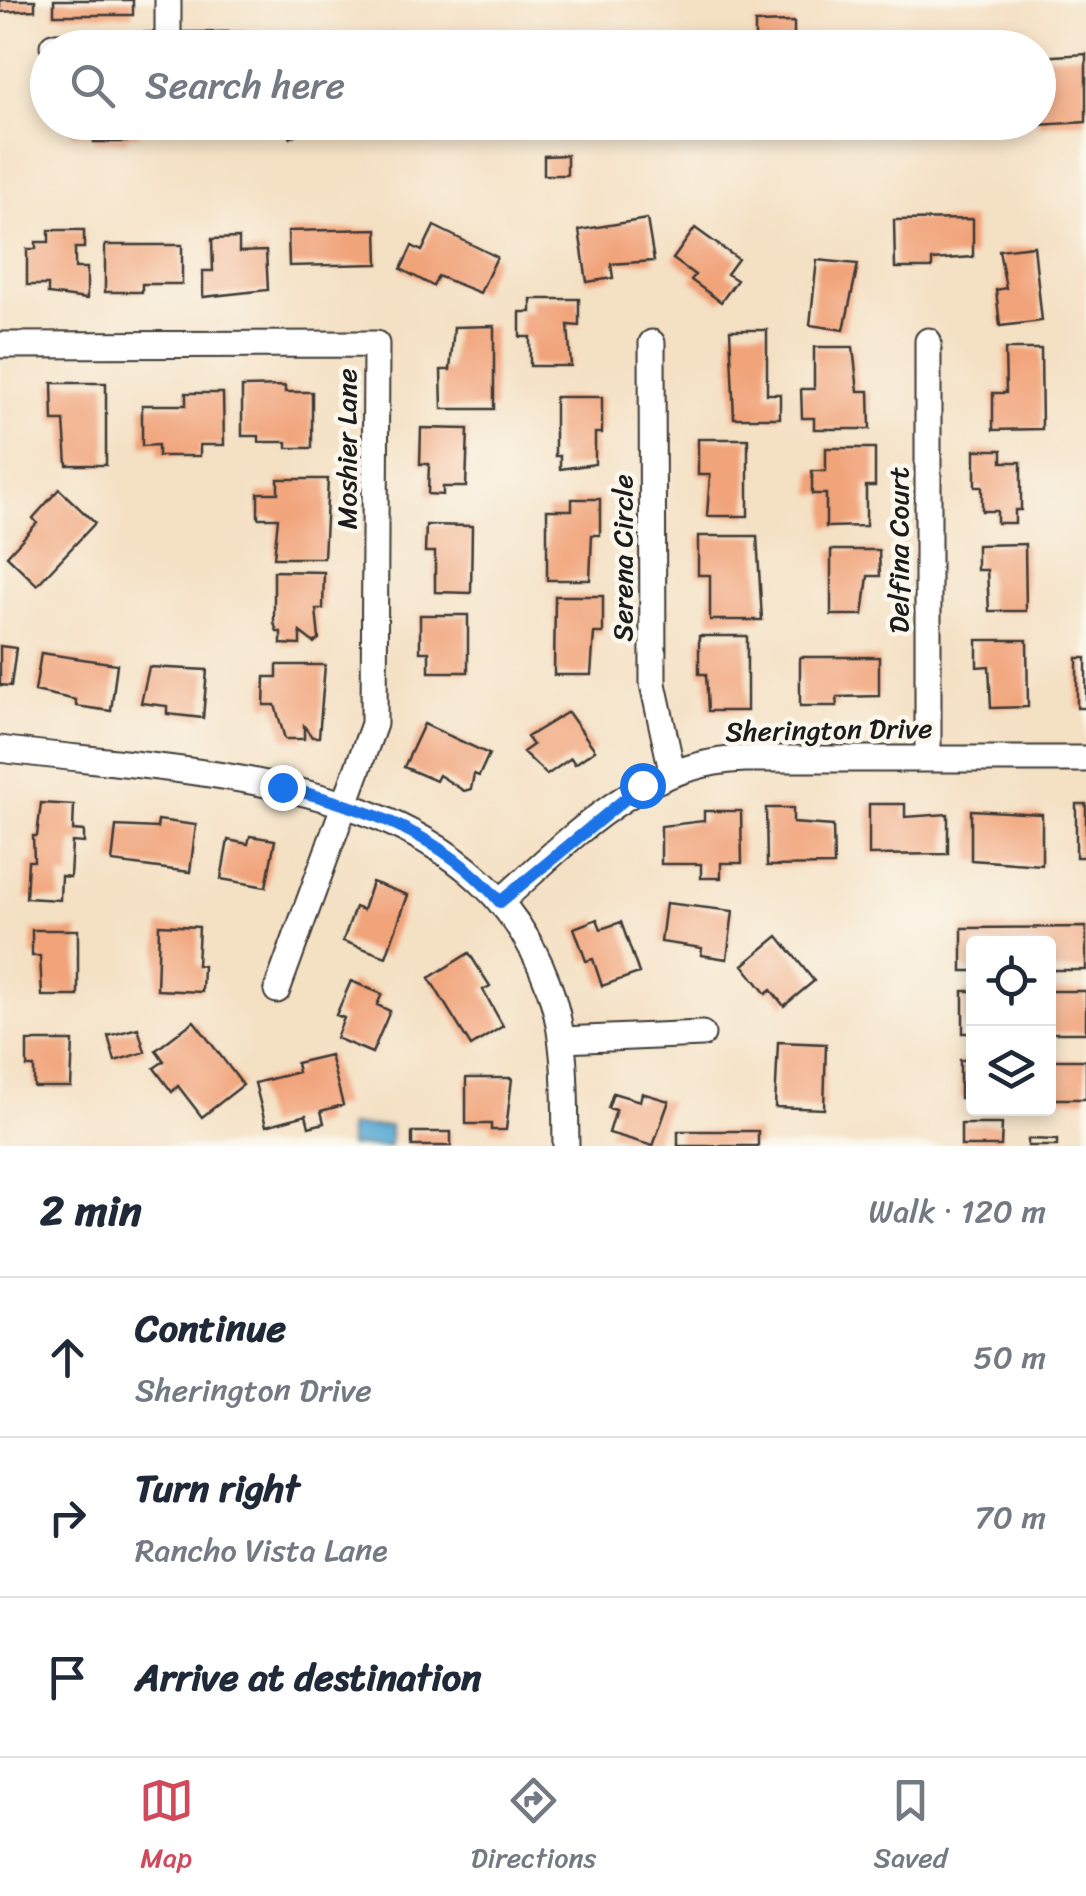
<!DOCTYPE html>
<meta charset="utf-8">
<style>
:root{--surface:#fff;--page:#f6f6f7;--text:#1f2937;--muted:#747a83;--line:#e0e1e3;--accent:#d1495b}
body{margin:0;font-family:Sriracha,sans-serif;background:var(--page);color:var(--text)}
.controls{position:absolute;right:30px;bottom:30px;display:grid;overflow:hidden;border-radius:10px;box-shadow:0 5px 15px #0003}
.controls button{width:90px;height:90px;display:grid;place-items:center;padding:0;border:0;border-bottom:2px solid var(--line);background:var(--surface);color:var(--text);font:50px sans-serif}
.stop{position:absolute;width:30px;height:30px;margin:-22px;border:8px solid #1a73e8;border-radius:50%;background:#fff}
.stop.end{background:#1a73e8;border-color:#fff;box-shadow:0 2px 10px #0008}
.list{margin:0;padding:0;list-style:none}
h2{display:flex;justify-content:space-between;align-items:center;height:130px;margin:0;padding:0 40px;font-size:42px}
h2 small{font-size:32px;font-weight:400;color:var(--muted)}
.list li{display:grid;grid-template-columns:65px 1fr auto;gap:30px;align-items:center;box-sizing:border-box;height:160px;padding:0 40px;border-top:2px solid var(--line)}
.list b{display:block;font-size:38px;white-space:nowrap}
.list p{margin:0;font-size:32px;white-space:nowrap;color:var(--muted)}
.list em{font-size:32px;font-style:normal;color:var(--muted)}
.icon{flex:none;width:55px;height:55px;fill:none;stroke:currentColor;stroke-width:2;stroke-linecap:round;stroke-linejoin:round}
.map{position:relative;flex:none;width:1086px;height:1146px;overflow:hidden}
.search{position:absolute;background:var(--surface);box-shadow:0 5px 15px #0003;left:30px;right:30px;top:30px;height:110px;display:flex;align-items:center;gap:25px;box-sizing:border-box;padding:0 35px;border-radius:55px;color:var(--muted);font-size:38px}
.sheet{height:610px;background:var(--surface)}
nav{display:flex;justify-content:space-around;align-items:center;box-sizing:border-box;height:140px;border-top:2px solid var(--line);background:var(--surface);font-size:28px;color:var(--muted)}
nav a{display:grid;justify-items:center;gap:5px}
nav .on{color:var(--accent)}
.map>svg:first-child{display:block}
</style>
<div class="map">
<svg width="1086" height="1146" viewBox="0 0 1086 1146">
<rect width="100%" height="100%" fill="#fbf7ec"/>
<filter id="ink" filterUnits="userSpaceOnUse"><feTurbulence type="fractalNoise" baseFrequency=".01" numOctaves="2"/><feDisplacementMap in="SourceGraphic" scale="20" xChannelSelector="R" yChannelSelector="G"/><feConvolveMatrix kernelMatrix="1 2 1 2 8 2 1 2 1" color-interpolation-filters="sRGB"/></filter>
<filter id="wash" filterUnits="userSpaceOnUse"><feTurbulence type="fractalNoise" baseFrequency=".0048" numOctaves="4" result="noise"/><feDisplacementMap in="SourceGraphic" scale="40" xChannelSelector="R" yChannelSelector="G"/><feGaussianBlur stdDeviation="2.25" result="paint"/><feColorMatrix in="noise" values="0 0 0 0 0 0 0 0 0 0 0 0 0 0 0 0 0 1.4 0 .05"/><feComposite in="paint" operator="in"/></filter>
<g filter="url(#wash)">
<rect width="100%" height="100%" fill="#f4e0c3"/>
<path fill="#5babd5" stroke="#3c6478" stroke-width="2.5" d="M349 1126H390V1146H349Z"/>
<g id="blocks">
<path fill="#f1a379" d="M0 0H35V10L0 12Z
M54 0H133V15H54Z
M794 22V48H755V23Z
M389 33 415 34V48H389Z
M1086 54V122L1038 125V57Z
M71 122H140V136H127V142H94V136L71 135Z
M280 122H336L318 134 312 125 290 138Z
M567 155V175H544V156Z
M647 219 654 261 611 264 613 278 587 282 579 230Z
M973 219V257L932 260V268H895L894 220Z
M434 226 497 257 480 293 438 276 433 286 401 269 412 246 422 251Z
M695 228 738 259 727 274 737 280 721 302 691 280 695 275 673 259Z
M377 229 378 264 289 266 288 231Z
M49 230H84V248H75V268H87V299L48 294V285H27V249H36V242H49Z
M239 238V252L266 251 268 290 203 297V271H213L212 239Z
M105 245H182V284H142V292H105Z
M1034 246 1042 321 1000 326 996 290 1006 288 999 250Z
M817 260 858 264 844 330 810 325Z
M531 299H579V326L568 325 571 366H530V337H520V312H531Z
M494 326V409H442L441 370H450L454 327Z
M730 330H767V394H780V418H734Z
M814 347H853L858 391H869L870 429H814V418H802L801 389H814Z
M1005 349H1041L1042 429 993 430V393H1006Z
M52 383H106V465H67L64 421H53Z
M285 386V392H312V448H287V442H259V436H242V387Z
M186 393H223L224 445H200V456H158V445L142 446V405H186Z
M555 397H602V433H595V464L560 469V456H555Z
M421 428 468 429 466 487H443V495L428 494 429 464H420Z
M698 439H748V516H707L710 475H698Z
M826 448H875V486H866V526L826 527V494H812V471H826Z
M975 450H1002V462H1021V510H1015V523H997V511H982V487H975Z
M278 479H328L324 558H274L278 518H258V493H278Z
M59 489 95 523 37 585 7 556 37 523 33 518Z
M572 499H600V535H592L590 580H547V510H572Z
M426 525 472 526 471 593 435 592V552H425Z
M698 536H757L762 620H710V575H698Z
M1025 544 1026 611H989L987 570H977V545Z
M831 550H879L880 576H868L863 615H831Z
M274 571 324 572 323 609H316L319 639 314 643 300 632V645L281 644V632H277L274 623Z
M555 596H603V633H594L591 675H554Z
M420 615H468V672H429V652H420Z
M699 636H747V711H708L706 674H699Z
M977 640H1027L1028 707 991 708 989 666 977 667Z
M0 646 16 648 11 686 0 685Z
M41 653 117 664 111 711 76 706V700L35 691Z
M800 657H879V696L837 697V706H800Z
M1077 658H1086V708H1077Z
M277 665H325L319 737H312L304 726V739H285L275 705H264L265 677H277Z
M149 667 207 670 203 718 167 714V706L141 703Z
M568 712 595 750 575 764 571 758 547 775 523 752 533 745 527 737Z
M424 724 489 754 479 776 474 774 471 789 464 791 439 775 436 781 404 767Z
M41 803 74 805 73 830 84 831V843L72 842 70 877 61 876 60 900 26 898 28 861H34L33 836H37Z
M869 804H905V817L948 814V854L869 855Z
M1076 804H1086V857H1076Z
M766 808H793V823L833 826 834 865 767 866Z
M971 810 1042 814V865L971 860Z
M704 811H741L742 863H721V878H701V864H661V826L704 821Z
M158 820 196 825 190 872 112 862 116 826 157 828Z
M250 836 275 840 266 887 221 879 228 840 248 844Z
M372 882 408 895 386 957 343 941 355 907 363 910Z
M666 903 733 911 727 959 701 955 702 948 661 942Z
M597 919 601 929 621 922 639 973 602 986 593 959 586 961 574 928Z
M159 925 199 927 197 965 203 966 202 992 157 990Z
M1086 927V970H1048V944H974V971H962V928Z
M32 930H78V996H42L40 956H32Z
M778 936 814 981 784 1006 771 990 766 994 743 965Z
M469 953 490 986 483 990 503 1026 471 1046 429 978Z
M351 981 382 994 377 1005 390 1011 372 1053 336 1038 344 1018 336 1015Z
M963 991H974V1033H963Z
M1048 991H1086V1033H1048Z
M194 1021 243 1085 202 1117 178 1086 172 1092 154 1068 164 1061 156 1050Z
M138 1028 145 1052 115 1061 108 1036Z
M27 1041H73L71 1087H34V1067H27Z
M778 1042 826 1044 824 1109 775 1107Z
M330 1055 343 1105 321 1111 324 1123 309 1127 306 1115 266 1126 255 1083 298 1072 296 1063Z
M960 1060H974V1098H960Z
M1048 1060H1086V1099H1048Z
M466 1078H512L506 1130H491V1124H466Z
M613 1093 640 1101 642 1093 669 1101 653 1146 609 1133 616 1110 608 1108Z
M961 1124H1002L1001 1146H961Z
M678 1131H758V1146H678Z
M412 1132H451V1146H412Z
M1028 1139 1057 1140V1146H1028Z"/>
</g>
</g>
<g filter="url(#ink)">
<use href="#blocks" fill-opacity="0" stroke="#3c3935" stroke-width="2.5"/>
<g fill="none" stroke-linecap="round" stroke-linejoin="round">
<defs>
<path id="street" d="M168 0V46
M53 46 245 45
M652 343 653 684 672 771
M0 345 376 344 374 724 277 990
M0 749C193 775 480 770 552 996 567 1045 565 1095 566 1146
M928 759V341
M500 902C573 837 641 762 745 759H1086
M562 1040 702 1034"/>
</defs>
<use href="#street" stroke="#3c3935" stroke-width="29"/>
<use href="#street" stroke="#fff" stroke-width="25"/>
</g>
</g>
<g fill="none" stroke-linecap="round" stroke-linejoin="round" filter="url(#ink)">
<path stroke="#1a73e8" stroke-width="12" d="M282 787C365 807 443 835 500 902L642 785"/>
</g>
<g text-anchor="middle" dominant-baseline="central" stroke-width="9" stroke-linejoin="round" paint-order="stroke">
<g font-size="28" fill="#1c1c1c" stroke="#fbf7ec">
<text transform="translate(346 449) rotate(-90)">Moshier Lane</text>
<text transform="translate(898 550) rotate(-90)">Delfina Court</text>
<text transform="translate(622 558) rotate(-90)">Serena Circle</text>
<text transform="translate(829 730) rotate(-1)">Sherington Drive</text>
</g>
</g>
</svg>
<div class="controls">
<button><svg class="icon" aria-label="locate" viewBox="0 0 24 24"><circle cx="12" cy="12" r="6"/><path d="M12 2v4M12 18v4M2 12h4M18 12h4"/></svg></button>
<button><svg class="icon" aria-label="layers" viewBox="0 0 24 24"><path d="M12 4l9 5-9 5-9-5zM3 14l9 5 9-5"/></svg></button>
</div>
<div class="stop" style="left:642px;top:785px"></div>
<div class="stop end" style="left:282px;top:787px"></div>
<div class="search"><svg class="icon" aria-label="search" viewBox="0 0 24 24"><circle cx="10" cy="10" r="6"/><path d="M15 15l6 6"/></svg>Search here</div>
</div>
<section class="sheet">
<h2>2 min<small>Walk · 120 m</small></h2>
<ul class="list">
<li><svg class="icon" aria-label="ahead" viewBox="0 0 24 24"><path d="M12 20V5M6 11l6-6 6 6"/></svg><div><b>Continue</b><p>Sherington Drive</p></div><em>50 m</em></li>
<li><svg class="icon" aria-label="right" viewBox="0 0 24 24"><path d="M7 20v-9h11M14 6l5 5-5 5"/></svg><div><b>Turn right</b><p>Rancho Vista Lane</p></div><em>70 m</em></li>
<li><svg class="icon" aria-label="arrive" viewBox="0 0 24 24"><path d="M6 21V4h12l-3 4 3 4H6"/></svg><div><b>Arrive at destination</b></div></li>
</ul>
</section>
<nav>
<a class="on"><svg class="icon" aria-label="map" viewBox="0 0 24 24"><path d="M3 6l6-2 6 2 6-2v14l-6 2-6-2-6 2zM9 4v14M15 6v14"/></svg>Map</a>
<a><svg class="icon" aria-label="directions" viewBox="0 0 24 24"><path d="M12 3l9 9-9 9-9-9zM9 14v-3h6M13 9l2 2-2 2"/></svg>Directions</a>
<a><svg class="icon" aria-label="saved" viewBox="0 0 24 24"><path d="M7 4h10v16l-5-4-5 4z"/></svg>Saved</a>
</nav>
